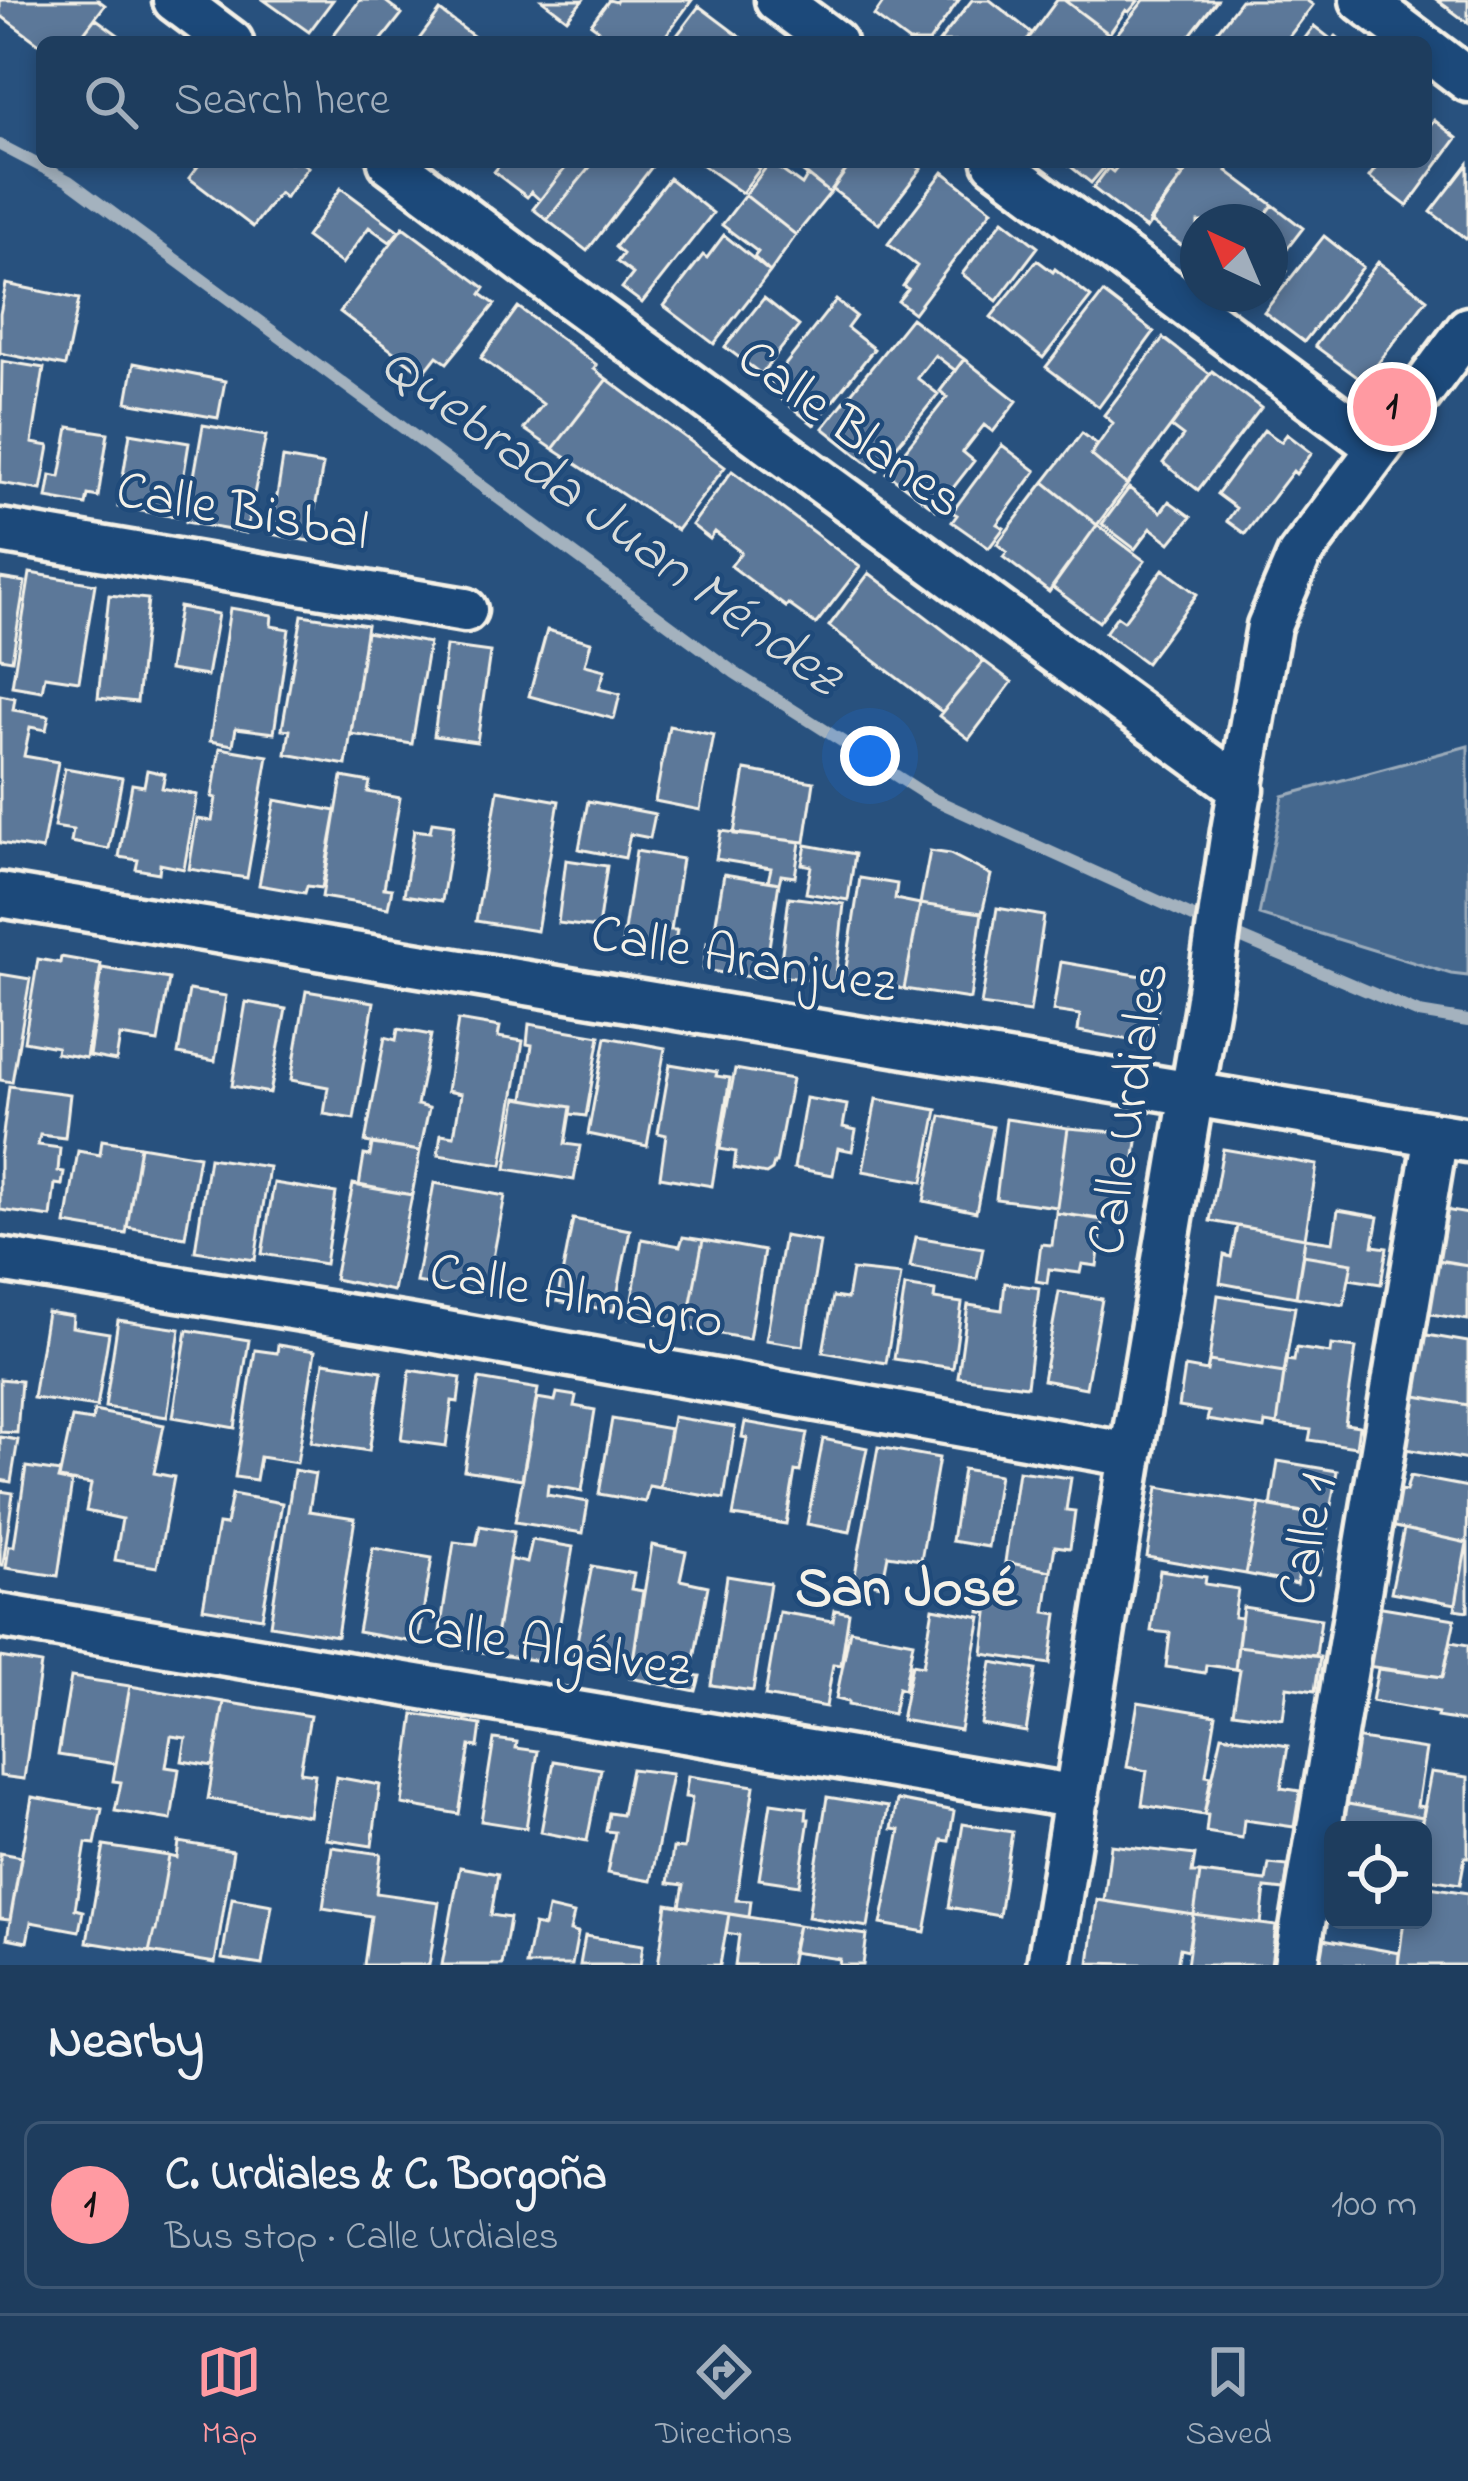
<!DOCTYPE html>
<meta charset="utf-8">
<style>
:root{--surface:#1e3d5e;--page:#264464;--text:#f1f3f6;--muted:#a1aebc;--line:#3c5673;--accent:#ff9aa2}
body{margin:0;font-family:"Indie Flower",sans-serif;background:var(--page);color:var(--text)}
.controls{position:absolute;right:36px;bottom:36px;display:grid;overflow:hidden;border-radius:18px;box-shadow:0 6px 18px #0003}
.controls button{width:108px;height:108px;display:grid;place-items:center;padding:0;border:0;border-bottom:3px solid var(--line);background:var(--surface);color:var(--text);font:60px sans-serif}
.compass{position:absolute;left:1180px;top:204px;width:108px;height:108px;border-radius:50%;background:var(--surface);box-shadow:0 6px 18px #0003;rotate:316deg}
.you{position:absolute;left:870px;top:756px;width:42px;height:42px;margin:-30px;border:9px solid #fff;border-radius:50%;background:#1a73e8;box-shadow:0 0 0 18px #1a73e833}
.badge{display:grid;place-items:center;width:78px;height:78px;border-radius:50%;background:var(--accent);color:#111;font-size:39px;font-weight:700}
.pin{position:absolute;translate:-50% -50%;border:6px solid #fff;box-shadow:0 3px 12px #0006}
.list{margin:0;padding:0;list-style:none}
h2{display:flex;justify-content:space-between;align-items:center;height:156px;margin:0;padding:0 48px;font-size:51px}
h2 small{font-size:39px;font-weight:400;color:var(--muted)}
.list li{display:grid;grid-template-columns:78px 1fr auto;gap:36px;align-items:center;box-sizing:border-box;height:168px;margin:0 24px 24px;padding:0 24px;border:3px solid var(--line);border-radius:18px}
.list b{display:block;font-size:45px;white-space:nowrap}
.list p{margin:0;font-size:39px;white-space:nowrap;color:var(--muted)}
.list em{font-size:39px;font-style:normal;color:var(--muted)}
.icon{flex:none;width:66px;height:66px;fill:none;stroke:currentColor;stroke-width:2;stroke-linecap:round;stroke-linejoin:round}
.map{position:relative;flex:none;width:1468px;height:1965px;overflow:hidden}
.search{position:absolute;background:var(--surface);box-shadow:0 6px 18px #0003;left:36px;right:36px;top:36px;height:132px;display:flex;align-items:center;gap:30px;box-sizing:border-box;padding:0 42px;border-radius:18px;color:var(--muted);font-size:45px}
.sheet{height:348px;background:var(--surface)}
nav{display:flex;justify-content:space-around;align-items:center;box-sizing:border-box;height:168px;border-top:3px solid var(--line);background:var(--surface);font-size:33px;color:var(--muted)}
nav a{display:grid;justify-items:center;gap:6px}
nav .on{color:var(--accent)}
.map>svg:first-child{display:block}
</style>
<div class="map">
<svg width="1468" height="1965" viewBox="0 0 1468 1965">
<rect width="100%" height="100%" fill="#28517e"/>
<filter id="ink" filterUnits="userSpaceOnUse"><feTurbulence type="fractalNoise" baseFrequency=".00833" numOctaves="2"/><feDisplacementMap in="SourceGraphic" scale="24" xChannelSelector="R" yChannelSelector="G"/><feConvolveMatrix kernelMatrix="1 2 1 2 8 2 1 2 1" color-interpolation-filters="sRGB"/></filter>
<g filter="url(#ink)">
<path fill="#45688e" stroke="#9cacbb" stroke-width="3" d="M1468 746V976L1451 974 1259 915 1283 796Z"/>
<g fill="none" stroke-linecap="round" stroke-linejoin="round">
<path stroke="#a4b2be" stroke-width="12" d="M0 145 69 181 735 673 931 798 1209 924
M1228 932 1419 1013 1468 1021"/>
</g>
<path fill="#5b7899" stroke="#f4f1e8" stroke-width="3" d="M0 0H98L105 5 77 42H42V46L0 15Z
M264 0H333L309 32Z
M360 0H384L402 14 380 42H328Z
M542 0H583L567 19Z
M609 0 616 2 617 0H692L661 42H594L590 39 598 29 591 24Z
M885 0H959L929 42H909L874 16Z
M972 0H990L1032 33 1026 42H939Z
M1057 0H1064L1109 34 1103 42H1026Z
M1064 0H1136L1138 1 1129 12 1126 10 1109 34Z
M1144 0H1217L1187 39 1191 42H1125L1116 35Z
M1241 0H1306L1313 5 1285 42H1217L1212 38Z
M1437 0H1468V23Z
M699 6 747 42H672Z
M440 11 481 42H417Z
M95 18 128 42H77Z
M1314 26 1332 40 1336 36 1343 42H1302Z
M1434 120 1457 138 1407 206 1369 177 1380 162H1426V124L1429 126Z
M201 162H301L308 167 285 198 279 193 253 227 189 178Z
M502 162H570L540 200 531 192 527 197 494 172Z
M570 162H594L547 220 533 209Z
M594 162 654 164 587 251 547 220Z
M698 162H750L760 169 742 193Z
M770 162 802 185 808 175 830 193 796 235 745 195Z
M790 162H852L830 193Z
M852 162H911L921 169 879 224 832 189Z
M1065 162H1107L1108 163 1091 183Z
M1121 162H1176L1172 167 1183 176 1146 229 1093 188 1108 168 1113 172Z
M1193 162H1233L1227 171 1273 205 1260 222H1198V258L1149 221Z
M1468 164V237L1466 239 1431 212Z
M943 172 992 210 914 313 898 301 908 289 903 286 917 266 888 244Z
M669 178 713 213 642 303 622 288 633 274 617 262 623 254 615 247Z
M341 188 399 231 390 242 369 227 342 264 306 237Z
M745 195 796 235 770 272 754 257 758 252 722 225Z
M1273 205 1303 228 1276 263 1287 271 1270 293V222H1260Z
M1003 220 1038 247 997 301 962 274Z
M403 227 485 288 481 294 495 304 447 363 437 356 423 374 340 312Z
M724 235 770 272 714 344 664 306 703 255 707 258Z
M1324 236 1363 267 1304 342 1264 312Z
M1037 260 1053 272 1055 269 1091 297 1043 358 991 317Z
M1378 262 1427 299 1364 382 1315 346Z
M6 284 79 299 65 366 0 353V314Z
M1103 293 1154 332 1099 407 1046 367Z
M764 298 799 326 761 374 725 347Z
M836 300 856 316 847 328 874 349 814 425 767 388Z
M518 307 597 365 594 369 607 379 553 449 524 429 543 404 481 358Z
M911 318 964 359 956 371 935 355 917 378 938 394 877 471 823 428Z
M1163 338 1210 374 1127 485 1091 455 1113 423 1104 415Z
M964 359 1017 401 993 432 984 425 963 452 974 461 936 510 887 473 947 397 940 391Z
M2 361 44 368 32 443 49 446 41 490 0 483Z
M134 363 225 381 218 418 127 402Z
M1212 371 1261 408 1198 490 1163 463 1183 436 1171 427Z
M607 379 725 467 677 530 553 449Z
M203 425 266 436 246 533 186 522Z
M69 427 108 433 98 497 88 495 86 505 47 498 51 475 60 477Z
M1264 430 1281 442 1287 434 1312 453 1296 474 1293 471 1245 534 1227 521 1236 508 1217 494Z
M130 433 189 443 177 517 118 507Z
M1082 433 1097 444 1091 455 1127 485 1097 525 1044 482Z
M1002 445 1036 471 997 524 1004 528 989 548 952 522 957 515 952 512Z
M283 458 323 465 309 541 271 534Z
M732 471 860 567 816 624 788 604 786 607 731 566 741 552 715 532 710 539 692 525Z
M1044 482 1097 525 1049 592 1003 557 1007 552 997 544Z
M1129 488 1161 512 1169 501 1191 517 1170 543 1151 528 1135 549 1102 524Z
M1097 525 1145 561 1099 622 1052 587Z
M1163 569 1197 594 1146 663 1105 633 1117 616 1124 621Z
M30 573 95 584 79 681 45 676 42 691 12 686Z
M869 573 984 661 942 712 829 626Z
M0 578 25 582 12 660 0 658Z
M109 595 148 599 137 702 98 698Z
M179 607 218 614 207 676 169 670Z
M230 608 272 615 271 626 289 629 274 733 236 728 233 745 210 741Z
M302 615 367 625 346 765 286 754 290 730 282 729Z
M547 630 591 642 585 665 605 670 599 689 620 694 614 719 529 696Z
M366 632 429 643 412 744 351 734Z
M446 646 490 652 477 742 434 736Z
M984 661 1012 682 969 739 939 716Z
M0 695 15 698 13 710 49 716 46 730 30 727 24 756 58 762 42 850 0 843Z
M669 726 714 735 700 810 655 801Z
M220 748 268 756 247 878 189 869 197 819 212 821 216 798 212 797Z
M65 768 122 778 109 849 71 842 73 830 54 827Z
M147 770 165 774 162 788 197 795 184 869 160 864 159 873 136 869 138 860 119 857 132 784 144 786Z
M745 770 814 782 805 842 734 834Z
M342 777 370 782 368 792 400 798 384 888 392 889 388 908 322 897Z
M498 790 559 801 537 931 476 921Z
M275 800 336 811 322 888 307 886 305 893 259 885Z
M588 801 655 814 650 838 630 834 625 858 579 849Z
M432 822 454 825 442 901 404 895 414 830 430 832Z
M721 831 800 842 795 877 781 875 779 883 768 881 771 868 716 859Z
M806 845 855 854 848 900 806 893 811 866 802 864Z
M636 851 682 859 671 930H677L673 953 622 944Z
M930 851 950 854 991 875 982 913 920 904Z
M566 860 607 866 598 928 558 923Z
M724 874 779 883 764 979 703 970 707 943 712 945Z
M860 878 897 884 895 899 920 904 904 989 844 981Z
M789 897 844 904 835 983 779 976Z
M920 904 982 913 970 999 904 989Z
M997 908 1044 916 1030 1012 981 1005Z
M61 957 101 964 86 1058 56 1053 57 1047 24 1041 38 959 60 963Z
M1061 962 1154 978 1151 993 1160 995 1152 1044 1078 1031 1080 1015 1053 1011Z
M102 968 169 979 158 1042 120 1036 116 1061 89 1056Z
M0 974 30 979 12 1082 0 1080Z
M189 990 226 996 215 1061 178 1054Z
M306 991 374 1002 354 1119 324 1114 328 1087 291 1080Z
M246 1002 286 1009 270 1093 232 1086Z
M458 1020 500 1027 498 1037 523 1041 502 1165 438 1155 441 1134 454 1136 461 1094 447 1091Z
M529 1024 600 1036 586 1116 570 1114 571 1107 524 1099 532 1045 527 1044Z
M398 1029 431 1035 417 1105 429 1108 420 1151 365 1142 385 1037 396 1040Z
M606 1037 665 1048 647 1146 588 1134Z
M670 1064 717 1072 716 1076 730 1078 712 1186 660 1177 666 1135 658 1133Z
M735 1069 792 1079 776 1163H774L772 1170 766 1174 734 1168 736 1152 720 1149Z
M9 1086 70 1094 65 1138 40 1135 38 1145 60 1148 58 1171 64 1172 62 1185 55 1184 51 1217 0 1210V1158Z
M517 1098 571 1107 565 1144 580 1146 574 1180 506 1169Z
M806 1098 847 1105 843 1127 856 1130 852 1151 838 1148 833 1175 794 1168Z
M876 1099 937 1110 923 1182 863 1171Z
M941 1116 993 1127 976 1212 924 1201Z
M1006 1119 1068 1128 1057 1207 996 1199Z
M1068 1128 1138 1134 1134 1164H1130L1122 1222 1056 1213Z
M102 1140 140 1146 126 1234 66 1224 78 1151 100 1155Z
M372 1144 420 1151 412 1195 359 1186 364 1155 370 1156Z
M140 1146 199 1156 185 1237 127 1227Z
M1223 1149 1317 1165 1305 1238 1210 1221Z
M209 1158 269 1167 255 1260 195 1251Z
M274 1183 336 1193 325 1264 262 1254Z
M434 1183 505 1196 486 1294 416 1282Z
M353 1184 412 1195 393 1291 334 1279Z
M1434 1208 1468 1214V1265L1426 1258Z
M1338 1210 1378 1217 1373 1246 1387 1248 1381 1284 1349 1279 1352 1263 1303 1255 1305 1238 1333 1242Z
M1056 1213 1103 1220 1097 1266 1082 1264 1080 1273 1049 1269 1047 1283 1036 1281 1041 1244 1052 1245Z
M573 1219 630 1230 614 1311 557 1301Z
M1237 1226 1305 1238 1296 1297 1220 1283 1224 1255 1231 1257Z
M784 1236 820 1242 803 1346 766 1340Z
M683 1237 703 1240 686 1328 629 1318 642 1239 680 1246Z
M916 1237 983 1248 977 1279 910 1267Z
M703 1240 764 1251 749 1339 686 1328Z
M1303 1255 1352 1263 1344 1305 1296 1297Z
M1434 1260 1468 1265V1320L1425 1313Z
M852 1270 901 1275 886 1363 823 1352 833 1297 847 1299Z
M1005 1283 1039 1288 1027 1386 958 1377 968 1305 1002 1310Z
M905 1286 935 1291 934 1299 962 1303 953 1368 894 1359Z
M1059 1292 1102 1299 1086 1388 1043 1380Z
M1218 1295 1295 1307 1284 1373 1209 1361Z
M47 1312 73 1316 72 1327 109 1333 97 1407 33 1398Z
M118 1320 180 1329 167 1417 105 1407Z
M187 1330 249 1340 235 1428 173 1417Z
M1421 1334 1468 1342V1405L1410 1395Z
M278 1345 315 1351 297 1463 260 1457 256 1480 235 1477 255 1350 277 1353Z
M1331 1345 1356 1348 1345 1424 1359 1426 1356 1447 1309 1440 1311 1430 1277 1425 1286 1360 1294 1361 1296 1348 1330 1353Z
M1209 1361 1284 1373 1277 1425 1265 1423 1264 1429 1207 1420 1209 1412 1179 1407 1185 1367 1207 1371Z
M324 1362 382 1371 369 1451 311 1442Z
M410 1370 461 1378 458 1402 452 1401 446 1446 401 1440Z
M0 1379 21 1381 17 1433 0 1432Z
M479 1379 538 1389 522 1479 464 1470Z
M557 1393 576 1396 574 1406 595 1410 582 1491 548 1485 547 1495 588 1502 583 1533 515 1522 537 1398 555 1401Z
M1410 1395 1468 1405V1460L1400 1448Z
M94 1411 164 1425 154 1473 174 1477 157 1567 115 1560 122 1519 86 1511 91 1484 59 1479 72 1418 92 1421Z
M673 1417 735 1427 724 1499 660 1488Z
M612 1419 670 1429 660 1488 649 1486 645 1502 599 1494Z
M745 1422 807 1433 800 1472 795 1471 786 1524 733 1516 747 1438 742 1437Z
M0 1437 18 1440 11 1482 0 1480Z
M823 1439 867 1448 850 1532 807 1524Z
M878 1447 939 1458 921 1560 888 1555 882 1585 854 1580Z
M1278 1461 1337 1471 1329 1517 1271 1507Z
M26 1467 60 1472 58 1479 72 1482 58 1576 6 1568 9 1546H14Z
M963 1469 999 1475 988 1547 952 1541Z
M294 1470 315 1474 309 1511 355 1518 337 1636 270 1625Z
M1018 1471 1071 1478 1066 1510 1075 1511 1070 1548 1055 1546 1051 1571 1005 1562Z
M1410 1476 1468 1487 1467 1543 1382 1524 1390 1488 1406 1491Z
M1158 1487 1260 1504 1246 1574 1147 1557Z
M0 1491 13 1493 3 1565H0Z
M232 1494 282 1503 262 1618 203 1608 218 1524 226 1525Z
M1260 1504 1329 1517 1319 1574 1299 1571 1297 1584 1246 1574Z
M480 1526 514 1532 493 1654 438 1644 454 1542 476 1545Z
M1404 1529 1467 1543 1456 1604 1391 1592Z
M532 1540 573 1547 553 1663 493 1654 509 1559 527 1563Z
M1467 1543H1468V1611L1455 1609Z
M652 1545 686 1552 680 1580 708 1586 691 1675 700 1676 696 1691 630 1678Z
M373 1548 432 1558 418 1643 358 1632Z
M1005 1562 1051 1571 1045 1612 1057 1614 1050 1664 983 1654 988 1613 980 1612 983 1592 1000 1595Z
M592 1566 634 1574 631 1589 643 1591 632 1667 574 1656Z
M1160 1570 1206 1577 1205 1584 1238 1589 1234 1617 1241 1618 1235 1669 1206 1665 1205 1673 1166 1667 1170 1633 1151 1631Z
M727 1576 770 1583 753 1691 711 1685Z
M1370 1605 1455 1619 1443 1677 1360 1665Z
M1243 1607 1321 1619 1316 1656 1238 1646Z
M933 1608 981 1617 960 1730 901 1720 912 1664 923 1666Z
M835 1610 849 1613 841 1665 833 1664 826 1707 765 1696 779 1612 833 1621Z
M850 1630 913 1642 904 1690 898 1688 893 1714 848 1705V1702L836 1699Z
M1451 1642 1468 1645V1722L1437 1717 1438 1713 1372 1701 1378 1669 1443 1677Z
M1238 1646 1320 1657 1315 1691 1287 1687 1283 1719 1233 1712 1240 1670 1235 1669Z
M0 1657 41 1664 24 1779 0 1776Z
M992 1662 1036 1670 1026 1732 981 1724Z
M71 1677 130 1686 116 1764 58 1755Z
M130 1686 224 1702 213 1766 182 1761 186 1738 171 1736 166 1767 179 1769 171 1820 115 1811 121 1782 113 1781Z
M224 1702 310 1716 300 1772 315 1774 309 1816 208 1799Z
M1138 1702 1216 1715 1206 1775 1211 1776 1204 1815 1142 1805 1147 1771 1127 1767Z
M414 1714 481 1725 478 1747 470 1746 459 1814 402 1804Z
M1222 1735 1288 1746 1281 1788 1300 1791 1294 1827 1244 1820 1242 1838 1206 1832 1208 1815H1204Z
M1354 1738 1426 1749 1417 1806 1425 1807 1423 1817 1342 1803Z
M494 1739 517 1742 516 1748 538 1751 526 1828 481 1821Z
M554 1761 601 1769 587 1841 541 1832Z
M631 1769 672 1774 651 1881 607 1873 615 1832 606 1831 609 1813 622 1815Z
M1431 1772 1468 1777V1857H1465L1460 1884 1423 1878V1830H1420Z
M688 1776 754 1786 736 1900 751 1901 749 1917 680 1906 684 1885 668 1883 673 1848 684 1849 692 1798 685 1797Z
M336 1777 380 1785 372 1846 326 1839Z
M32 1797 102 1809 95 1844 86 1843 75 1909 83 1911 79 1931 31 1922 27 1942 7 1938Z
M827 1797 888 1807 868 1927 808 1917Z
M897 1800 954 1811 949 1841 942 1840 925 1932 881 1924 900 1830 892 1829Z
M771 1803 807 1808 806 1819H809L799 1885 759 1879Z
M1342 1803 1423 1817 1420 1830H1340Z
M963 1824 1012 1832 999 1916 949 1907Z
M179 1842 233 1851 215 1963 149 1952 154 1931H156L169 1856 177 1858Z
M1111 1845 1195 1855 1192 1873H1200L1194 1915 1104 1901Z
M104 1846 169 1856 156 1931H154L149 1952 87 1942Z
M332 1847 381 1854 376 1893 439 1902 429 1965H364L371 1916 323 1908Z
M0 1853 21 1857 10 1920 0 1919Z
M1269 1864 1288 1866 1285 1890 1265 1888 1261 1924 1194 1915 1200 1873 1266 1881Z
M460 1867 498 1874 491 1915 510 1918 502 1965H442Z
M1423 1886 1468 1893 1467 1965H1398L1404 1920H1423Z
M232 1898 272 1905 262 1965 222 1959Z
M1097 1900 1194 1915 1188 1950 1180 1948 1177 1965 1089 1963Z
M667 1904 729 1914 720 1965H658Z
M548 1908 574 1914 570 1931 578 1933 572 1965H526L534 1925 544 1927Z
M729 1914 798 1925 790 1965H735L739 1935 726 1933Z
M1194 1915 1276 1926 1271 1965H1187Z
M798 1925 867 1935 863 1965H839L840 1959 791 1952Z
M585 1936 643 1945 640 1965H580Z
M1318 1938 1399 1953 1398 1965H1314Z"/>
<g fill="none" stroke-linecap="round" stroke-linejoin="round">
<defs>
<path id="minor" d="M175 0 231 42
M777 0 834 42
M1362 0 1418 42
M1426 48 1468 80
M390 162 571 298 1242 789
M995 162 1379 448
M0 531 465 610
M0 895 1468 1140
M0 1260 407 1326 1131 1455
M0 1616 1077 1797
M1049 1965 1131 1455 1207 1005 1233 831 1269 626 1299 556 1468 329
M1296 1965 1436 1135"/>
</defs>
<use href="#minor" stroke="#f4f1e8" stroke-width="51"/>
<use href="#minor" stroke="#1f4a7a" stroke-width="42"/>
</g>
</g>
<g text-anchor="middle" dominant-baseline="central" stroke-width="9" stroke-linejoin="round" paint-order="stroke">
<g font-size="54" fill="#f4f1e8" stroke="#1f4a7a">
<text transform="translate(849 431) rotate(36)">Calle Blanes</text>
<text transform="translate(242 514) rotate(10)">Calle Bisbal</text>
<text transform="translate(743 962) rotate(10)">Calle Aranjuez</text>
<text transform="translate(1131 1109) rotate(-81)">Calle Urdiales</text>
<text transform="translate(576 1299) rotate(10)">Calle Almagro</text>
<text transform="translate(1310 1540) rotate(-80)">Calle 1</text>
<text transform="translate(548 1650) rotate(9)">Calle Algálvez</text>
</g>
<g font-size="57" font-style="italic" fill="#d9dcda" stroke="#1f4a7a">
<text transform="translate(609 523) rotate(36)">Quebrada Juan Méndez</text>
</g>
<g font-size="57" font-weight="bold" fill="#f4f1e8" stroke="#1f4a7a">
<text x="906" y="1591">San José</text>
</g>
</g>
</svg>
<div class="controls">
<button><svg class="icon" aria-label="locate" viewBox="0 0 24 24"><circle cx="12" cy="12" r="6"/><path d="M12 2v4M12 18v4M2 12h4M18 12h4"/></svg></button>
</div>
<svg class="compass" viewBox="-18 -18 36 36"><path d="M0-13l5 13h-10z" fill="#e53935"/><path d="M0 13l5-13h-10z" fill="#a1aebc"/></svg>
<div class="you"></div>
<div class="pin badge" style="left:1392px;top:407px">1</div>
<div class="search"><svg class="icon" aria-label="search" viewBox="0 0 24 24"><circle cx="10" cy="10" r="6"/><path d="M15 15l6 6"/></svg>Search here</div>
</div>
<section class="sheet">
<h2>Nearby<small></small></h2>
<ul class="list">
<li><span class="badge">1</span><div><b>C. Urdiales &amp; C. Borgoña</b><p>Bus stop · Calle Urdiales</p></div><em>100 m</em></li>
</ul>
</section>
<nav>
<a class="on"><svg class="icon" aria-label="map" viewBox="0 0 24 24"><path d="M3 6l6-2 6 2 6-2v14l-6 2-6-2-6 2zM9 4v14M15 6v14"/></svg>Map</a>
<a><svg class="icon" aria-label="directions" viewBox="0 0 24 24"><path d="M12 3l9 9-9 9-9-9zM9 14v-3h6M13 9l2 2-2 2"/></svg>Directions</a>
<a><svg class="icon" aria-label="saved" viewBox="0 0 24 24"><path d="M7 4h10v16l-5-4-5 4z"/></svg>Saved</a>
</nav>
